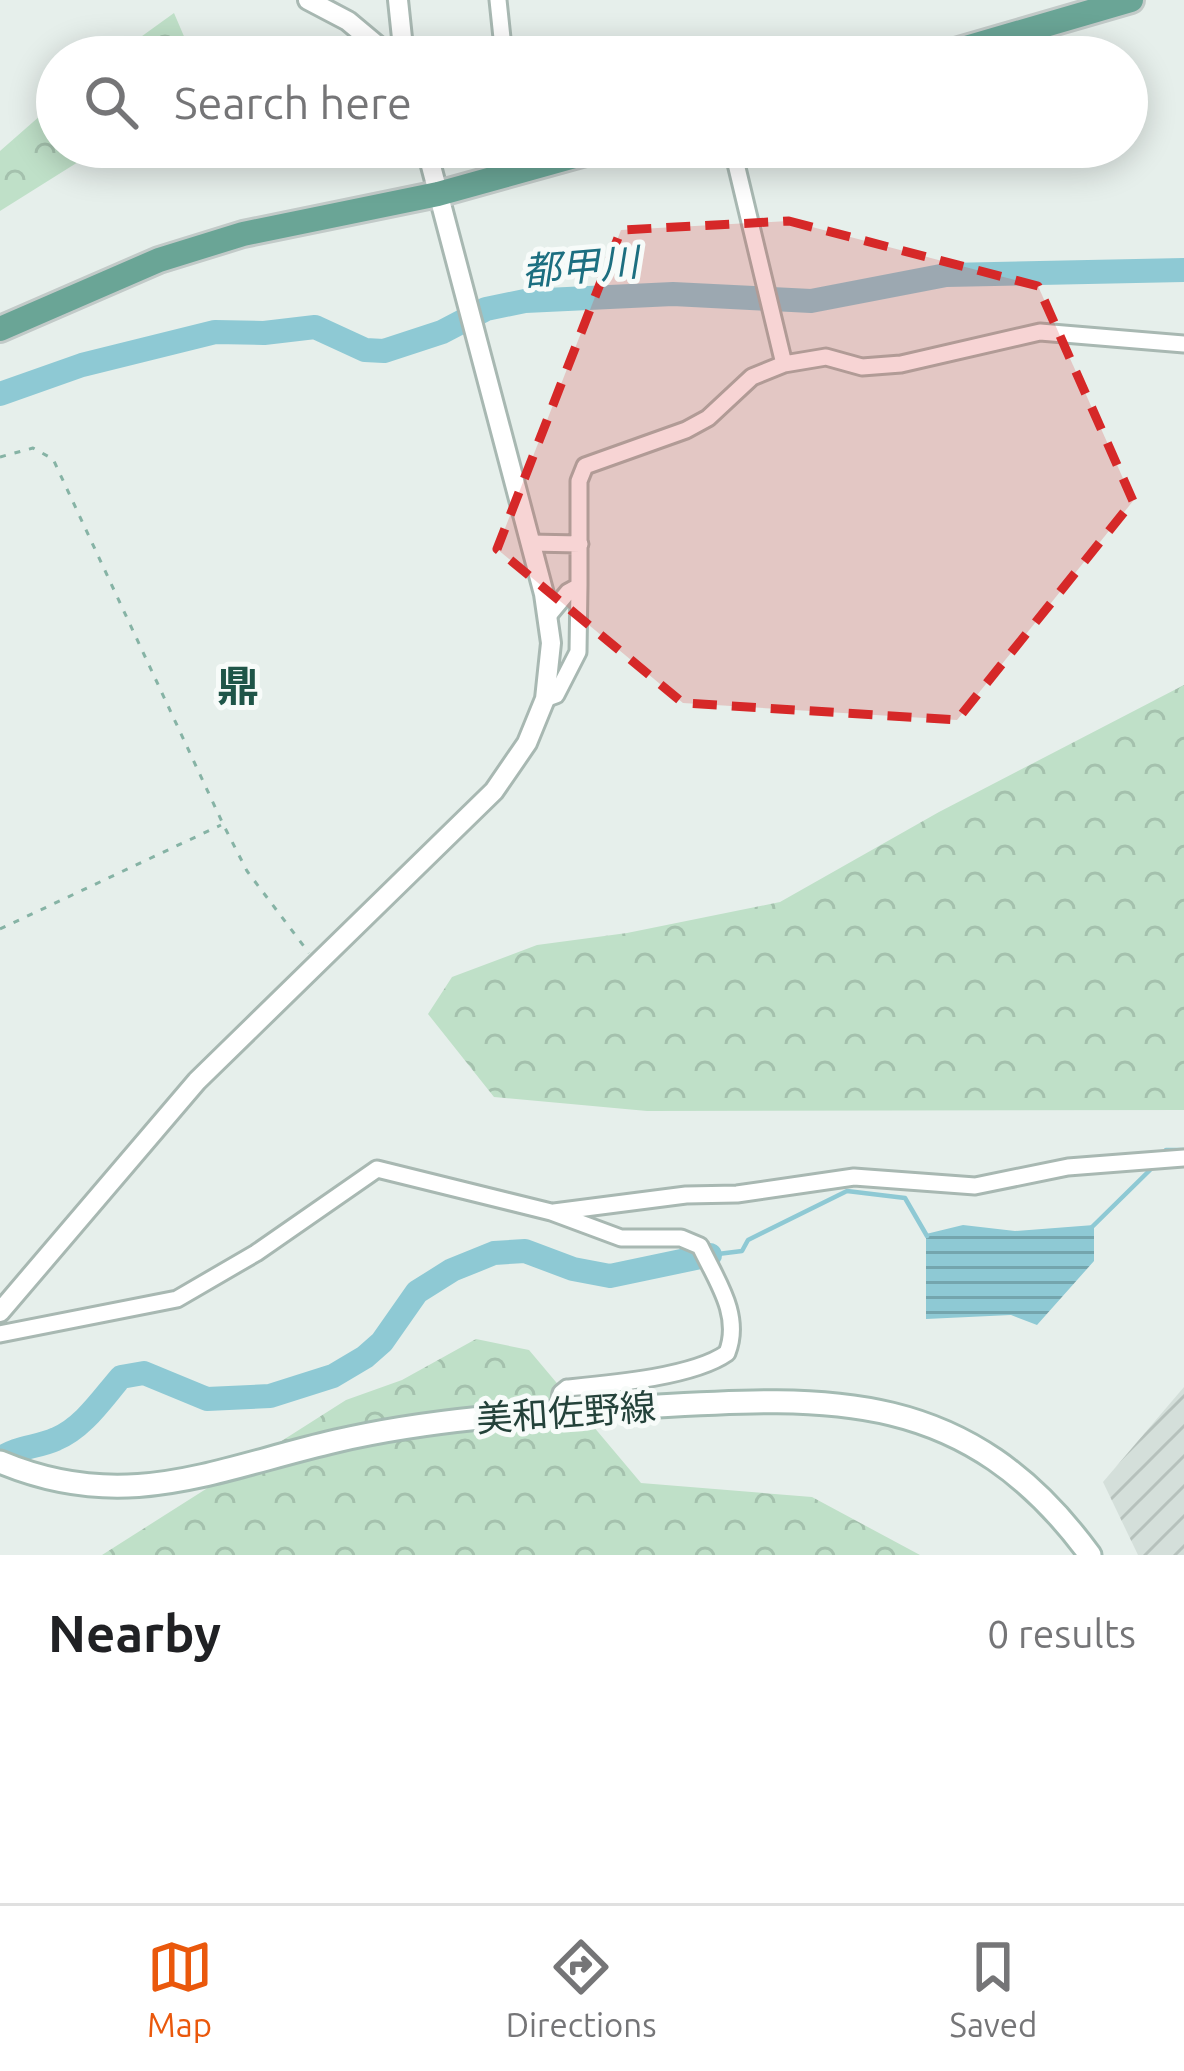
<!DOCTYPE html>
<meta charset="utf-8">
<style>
:root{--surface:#fff;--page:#f6f6f6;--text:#202124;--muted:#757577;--line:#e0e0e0;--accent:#ea580c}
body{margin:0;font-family:Ubuntu,"Noto Sans JP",sans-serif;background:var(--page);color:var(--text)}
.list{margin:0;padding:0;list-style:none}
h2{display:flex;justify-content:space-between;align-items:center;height:156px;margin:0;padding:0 48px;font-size:51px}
h2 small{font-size:39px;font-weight:400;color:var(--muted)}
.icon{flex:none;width:66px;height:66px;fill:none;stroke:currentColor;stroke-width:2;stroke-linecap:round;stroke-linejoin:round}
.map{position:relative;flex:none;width:1184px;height:1555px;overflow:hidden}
.search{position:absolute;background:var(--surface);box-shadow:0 6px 30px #0003;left:36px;right:36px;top:36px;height:132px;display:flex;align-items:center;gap:30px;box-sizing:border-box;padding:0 42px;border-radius:66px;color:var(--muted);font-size:45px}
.sheet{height:348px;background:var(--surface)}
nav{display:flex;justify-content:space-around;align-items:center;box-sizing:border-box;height:168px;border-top:3px solid var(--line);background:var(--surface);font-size:33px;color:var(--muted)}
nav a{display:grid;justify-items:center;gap:6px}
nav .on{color:var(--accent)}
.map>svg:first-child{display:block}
</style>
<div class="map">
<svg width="1184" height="1555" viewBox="0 0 1184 1555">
<defs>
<pattern id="industrial-furrows" width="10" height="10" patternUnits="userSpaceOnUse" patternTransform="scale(3)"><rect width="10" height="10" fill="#d4dfda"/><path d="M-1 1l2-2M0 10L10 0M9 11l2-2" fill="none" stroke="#b6c1bc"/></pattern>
<pattern id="forest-crowns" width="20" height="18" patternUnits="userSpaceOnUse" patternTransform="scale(3)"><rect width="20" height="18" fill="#bfe0c8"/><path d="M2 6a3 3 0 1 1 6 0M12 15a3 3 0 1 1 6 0" fill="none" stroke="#a4c1ad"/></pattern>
<pattern id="water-rules" width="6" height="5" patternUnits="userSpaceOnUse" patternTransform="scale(3)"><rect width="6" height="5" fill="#8ec9d4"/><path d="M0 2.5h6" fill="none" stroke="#74a5ad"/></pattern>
</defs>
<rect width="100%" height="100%" fill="#e6efeb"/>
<path fill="url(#industrial-furrows)" d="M1184 1387V1555H1138L1103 1482Z"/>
<path fill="url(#forest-crowns)" d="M174 13 186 41 179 57H113Z
M57 101V147H102L0 211V151Z
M1184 685V1110L647 1111 494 1097 428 1014 452 977 537 945 627 933 780 902 939 812Z
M476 1339 529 1350 641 1483 812 1497 920 1555H102L346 1400 402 1380Z"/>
<path fill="url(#water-rules)" d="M963 1225 1015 1231 1094 1225V1261L1037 1325 1011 1315 926 1319V1234Z"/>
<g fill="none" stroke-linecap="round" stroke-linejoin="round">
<path stroke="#8ec9d4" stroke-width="4.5" d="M1166 1150H1184
M1091 1228 1151 1169
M710 1255 742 1251 748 1240 847 1191 905 1198 927 1236"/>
<path stroke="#8ec9d4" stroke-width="24" d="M0 394 82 365 215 332 264 333 315 327 365 350 384 351 442 332 486 309 525 301 673 294 811 301 946 275 1184 270
M0 1459C18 1446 36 1448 56 1439 83 1428 102 1399 121 1377L144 1373 207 1399 270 1396 333 1376 365 1357 382 1342 417 1292 452 1270 494 1253 525 1251 573 1269 610 1276 710 1255"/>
<defs>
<path id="minor" d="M498 0 504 57
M513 147 516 173
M732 147 784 364
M530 543 580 544
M548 616 568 592 579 586V481L585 466 686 430 708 418 752 377 784 364 826 357 862 367 901 364 1040 332 1184 344
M545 699 556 695 578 652 579 586
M554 1212 686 1195 737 1194 854 1177 975 1186 1068 1167 1184 1158
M0 1334 177 1299 256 1253 377 1169 551 1212 621 1238H681L700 1246C716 1280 742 1315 727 1353 693 1377 610 1384 567 1388L561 1393 558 1411"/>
<path id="tertiary" d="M308 0 348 21 391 57
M398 0 404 57
M0 1312 197 1081 494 791 527 743 545 699 551 643 544 594 426 147"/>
<path id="secondary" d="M0 1462C126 1515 215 1469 336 1441 431 1419 527 1413 624 1408 817 1397 962 1380 1090 1555"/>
<path id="primary" d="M935 57 1131 0
M0 329 159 260 243 234 438 194 607 147"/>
</defs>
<use href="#minor" stroke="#a8b8b2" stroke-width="21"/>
<use href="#tertiary" stroke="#a8b8b2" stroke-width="24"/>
<use href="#secondary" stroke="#a4bbb3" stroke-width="27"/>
<use href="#primary" stroke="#c2cac8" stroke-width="30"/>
<path stroke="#86b3a5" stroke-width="3" stroke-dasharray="6 9" stroke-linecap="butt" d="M0 457 33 448 53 459 223 824 247 871 309 953
M0 929 221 825"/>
<use href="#minor" stroke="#fff" stroke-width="15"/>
<use href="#tertiary" stroke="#fff" stroke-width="18"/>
<use href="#secondary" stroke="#fff" stroke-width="21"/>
<use href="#primary" stroke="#6aa596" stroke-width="24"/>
</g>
<path fill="#d62828" fill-opacity="0.2" stroke="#d62828" stroke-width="9" stroke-dasharray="24 15" stroke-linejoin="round" d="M789 221 1038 286 1133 501 957 720 683 703 497 549 621 230Z"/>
<g text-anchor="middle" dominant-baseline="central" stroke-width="10" stroke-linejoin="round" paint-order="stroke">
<g font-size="36" fill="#24423a" stroke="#f7fbf9">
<text transform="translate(566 1412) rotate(-4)">美和佐野線</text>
</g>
<g font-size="39" font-style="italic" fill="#1c6f80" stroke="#f7fbf9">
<text transform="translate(580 266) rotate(-5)">都甲川</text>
</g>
<g font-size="42" font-weight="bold" fill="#1f5548" stroke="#f7fbf9">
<text x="238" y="685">鼎</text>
</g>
</g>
</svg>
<div class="search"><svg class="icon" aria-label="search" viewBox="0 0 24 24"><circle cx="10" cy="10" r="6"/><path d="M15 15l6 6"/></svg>Search here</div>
</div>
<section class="sheet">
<h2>Nearby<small>0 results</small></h2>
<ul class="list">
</ul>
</section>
<nav>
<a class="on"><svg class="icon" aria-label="map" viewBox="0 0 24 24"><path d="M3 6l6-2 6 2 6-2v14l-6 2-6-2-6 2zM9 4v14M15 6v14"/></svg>Map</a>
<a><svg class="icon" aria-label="directions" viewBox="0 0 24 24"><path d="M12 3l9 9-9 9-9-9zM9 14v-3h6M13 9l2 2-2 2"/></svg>Directions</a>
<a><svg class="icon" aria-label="saved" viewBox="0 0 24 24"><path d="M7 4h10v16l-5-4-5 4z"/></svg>Saved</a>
</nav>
